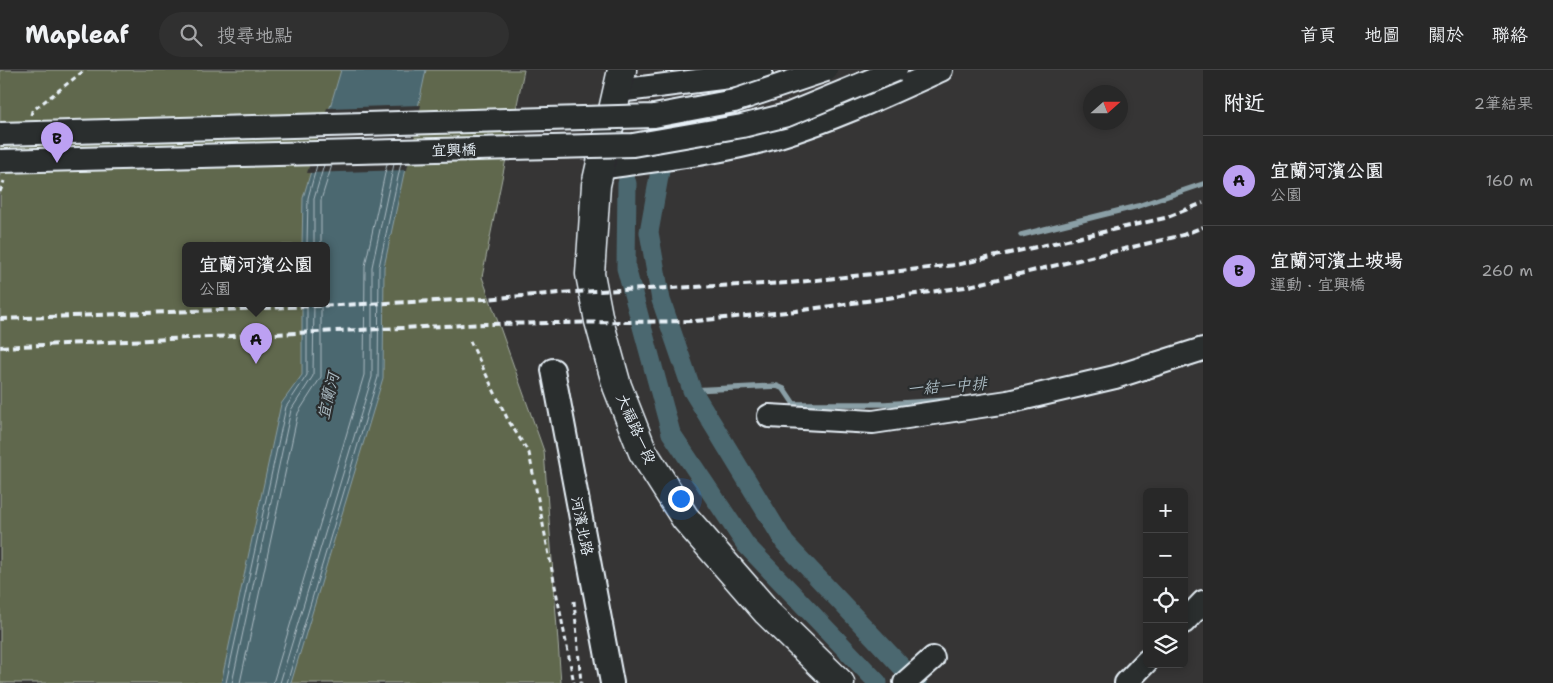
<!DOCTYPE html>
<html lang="zh-TW">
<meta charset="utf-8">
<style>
:root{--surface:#282828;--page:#303030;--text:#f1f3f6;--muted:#a5a6a8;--line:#444445;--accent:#bca0f2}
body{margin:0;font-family:"Shantell Sans","LXGW WenKai TC",sans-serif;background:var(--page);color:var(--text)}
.controls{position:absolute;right:15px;bottom:15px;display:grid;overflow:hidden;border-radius:8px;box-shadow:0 2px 8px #0003}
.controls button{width:45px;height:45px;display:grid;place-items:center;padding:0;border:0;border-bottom:1px solid var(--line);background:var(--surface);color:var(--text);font:25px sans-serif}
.compass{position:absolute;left:1083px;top:15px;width:45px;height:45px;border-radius:50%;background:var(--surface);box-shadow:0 2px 8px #0003;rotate:69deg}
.you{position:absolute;left:680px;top:428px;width:18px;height:18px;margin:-12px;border:4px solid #fff;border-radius:50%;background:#1a73e8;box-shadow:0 0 0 8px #1a73e833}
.badge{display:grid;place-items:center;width:32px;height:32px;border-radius:50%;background:var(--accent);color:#111;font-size:16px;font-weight:700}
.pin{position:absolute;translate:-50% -41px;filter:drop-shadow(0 1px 2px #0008)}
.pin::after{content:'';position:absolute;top:26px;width:18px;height:15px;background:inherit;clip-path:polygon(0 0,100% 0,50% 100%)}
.popup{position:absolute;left:182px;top:172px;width:148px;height:65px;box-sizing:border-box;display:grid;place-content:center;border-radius:8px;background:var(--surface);filter:drop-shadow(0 1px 4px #0005);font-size:16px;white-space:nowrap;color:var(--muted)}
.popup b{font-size:19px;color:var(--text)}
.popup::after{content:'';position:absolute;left:50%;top:100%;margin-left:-10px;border:10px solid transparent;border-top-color:var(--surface)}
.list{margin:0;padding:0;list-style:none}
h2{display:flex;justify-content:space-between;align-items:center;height:65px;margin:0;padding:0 20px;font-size:21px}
h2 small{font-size:16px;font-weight:400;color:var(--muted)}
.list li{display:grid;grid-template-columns:32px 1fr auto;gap:15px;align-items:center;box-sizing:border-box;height:90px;padding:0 20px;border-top:1px solid var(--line)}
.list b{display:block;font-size:19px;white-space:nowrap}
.list p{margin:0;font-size:16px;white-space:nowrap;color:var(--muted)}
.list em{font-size:16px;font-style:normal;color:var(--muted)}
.icon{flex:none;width:28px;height:28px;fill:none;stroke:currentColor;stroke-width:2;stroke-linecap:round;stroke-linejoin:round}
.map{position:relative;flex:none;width:1203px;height:613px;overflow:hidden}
header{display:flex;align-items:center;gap:30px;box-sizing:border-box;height:70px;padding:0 25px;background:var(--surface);border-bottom:1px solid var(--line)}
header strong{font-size:24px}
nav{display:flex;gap:28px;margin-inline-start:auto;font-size:18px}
.search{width:350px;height:45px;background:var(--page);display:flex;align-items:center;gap:12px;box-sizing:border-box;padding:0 18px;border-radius:28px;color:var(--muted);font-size:19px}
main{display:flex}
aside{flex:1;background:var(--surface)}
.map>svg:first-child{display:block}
</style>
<header>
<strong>Mapleaf</strong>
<div class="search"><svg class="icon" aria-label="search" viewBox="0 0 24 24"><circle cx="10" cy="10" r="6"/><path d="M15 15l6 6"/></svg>搜尋地點</div>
<nav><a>首頁</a><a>地圖</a><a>關於</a><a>聯絡</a></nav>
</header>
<main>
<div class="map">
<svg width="1203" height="613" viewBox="0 0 1203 613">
<rect width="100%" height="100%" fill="#363535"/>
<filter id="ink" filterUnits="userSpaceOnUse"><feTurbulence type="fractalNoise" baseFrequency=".02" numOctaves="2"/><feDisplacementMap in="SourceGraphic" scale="10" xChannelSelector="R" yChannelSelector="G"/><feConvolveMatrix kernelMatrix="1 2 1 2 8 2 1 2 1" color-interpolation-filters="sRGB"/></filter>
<g filter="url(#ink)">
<path fill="#60674d" stroke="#a4aca2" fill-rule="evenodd" d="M0 0H524L482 207 544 381 561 613H0ZM186 175H326V233H186Z"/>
<path fill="#4c6870" stroke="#8a9fa6" d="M341 0H426L384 197 383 308 291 613H221L281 334 302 305V233H326V175H302L303 128Z"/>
<path fill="#363535" d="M421 35 407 100 307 103 327 38Z"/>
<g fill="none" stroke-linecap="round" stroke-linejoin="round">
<path stroke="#aabac2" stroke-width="1" d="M307 175 308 128 317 95
M314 175V129L324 95
M321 175V130L332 95
M226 613 286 337 307 305V233
M232 613 291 340 313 306 314 233
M240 613 298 343 321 307V233
M273 613 364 305 365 196 387 94
M280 613 372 307V197L394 94
M287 613 378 307 379 197 401 93"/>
<path stroke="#8a9fa6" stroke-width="5.5" d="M1021 165 1138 136 1203 114
M692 320 777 316 784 319 794 334H885L949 330"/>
<path stroke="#4c6870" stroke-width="19" d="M660 101 649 162 661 230 692 320 785 473 917 613
M627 113 626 198 671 363 746 475 878 613"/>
<defs>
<path id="minor" d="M618 21 737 6 761 0
M600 98C659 89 721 84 779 66 835 49 888 24 941 0
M553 300 612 613
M769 346 873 352 1008 332 1115 307 1203 279
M1184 552 1203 532
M905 613 933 588
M1126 613 1147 591"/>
<path id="major" d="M622 0 596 115 590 204 599 251 617 316 643 382 685 448 767 542 840 613"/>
</defs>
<use href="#minor" stroke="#e8f1f8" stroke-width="26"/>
<use href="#major" stroke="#e8f1f8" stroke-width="31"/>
<path stroke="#e8f1f8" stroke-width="3" stroke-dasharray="5 4" stroke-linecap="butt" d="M31 45 32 41 85 0
M0 122 4 111
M470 271 508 350 529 383 574 613
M574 531 581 613"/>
<use href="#minor" stroke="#2a2d2e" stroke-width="22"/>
<use href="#major" stroke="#2a2d2e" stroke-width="28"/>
<path stroke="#e8f1f8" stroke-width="4" stroke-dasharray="8 4" stroke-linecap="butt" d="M0 249 484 229 573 222 789 213 956 195 1165 148 1203 133
M0 277 486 254 695 251 796 241 965 217 1183 165 1203 157"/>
<defs>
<path id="minor-bridge" d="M0 64 654 46 734 31 826 0
M0 91 633 75 742 56 787 45 896 0"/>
</defs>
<use href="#minor-bridge" stroke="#e8f1f8" stroke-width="26" stroke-linecap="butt"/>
<use href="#minor-bridge" stroke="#2a2d2e" stroke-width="22"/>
</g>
</g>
<g text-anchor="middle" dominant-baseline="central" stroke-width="4.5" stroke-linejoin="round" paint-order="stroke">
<g font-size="15" fill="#e8f1f8" stroke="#2a2d2e">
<text transform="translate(454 80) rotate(-1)">宜興橋</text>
<text transform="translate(636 359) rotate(66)">大福路一段</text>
<text transform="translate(582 456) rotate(79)">河濱北路</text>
</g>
<g font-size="16" font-style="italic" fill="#aabac2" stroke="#2a2d2e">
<text transform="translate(947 316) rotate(-4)">一結一中排</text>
<text transform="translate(328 326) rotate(-77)">宜蘭河</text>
</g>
</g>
</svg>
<div class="controls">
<button>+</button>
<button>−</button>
<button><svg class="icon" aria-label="locate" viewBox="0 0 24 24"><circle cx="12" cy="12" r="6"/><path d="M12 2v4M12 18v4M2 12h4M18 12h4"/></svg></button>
<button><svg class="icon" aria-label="layers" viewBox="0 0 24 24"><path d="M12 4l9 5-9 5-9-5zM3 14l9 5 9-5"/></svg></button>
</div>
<svg class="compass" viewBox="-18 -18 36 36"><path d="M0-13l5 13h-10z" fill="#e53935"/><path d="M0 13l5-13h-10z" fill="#a5a6a8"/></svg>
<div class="you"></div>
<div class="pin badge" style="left:256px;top:294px">A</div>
<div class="popup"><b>宜蘭河濱公園</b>公園</div>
<div class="pin badge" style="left:57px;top:93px">B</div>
</div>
<aside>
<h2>附近<small>2筆結果</small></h2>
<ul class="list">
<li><span class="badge">A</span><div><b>宜蘭河濱公園</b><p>公園</p></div><em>160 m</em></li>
<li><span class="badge">B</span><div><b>宜蘭河濱土坡場</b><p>運動 · 宜興橋</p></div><em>260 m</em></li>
</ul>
</aside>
</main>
